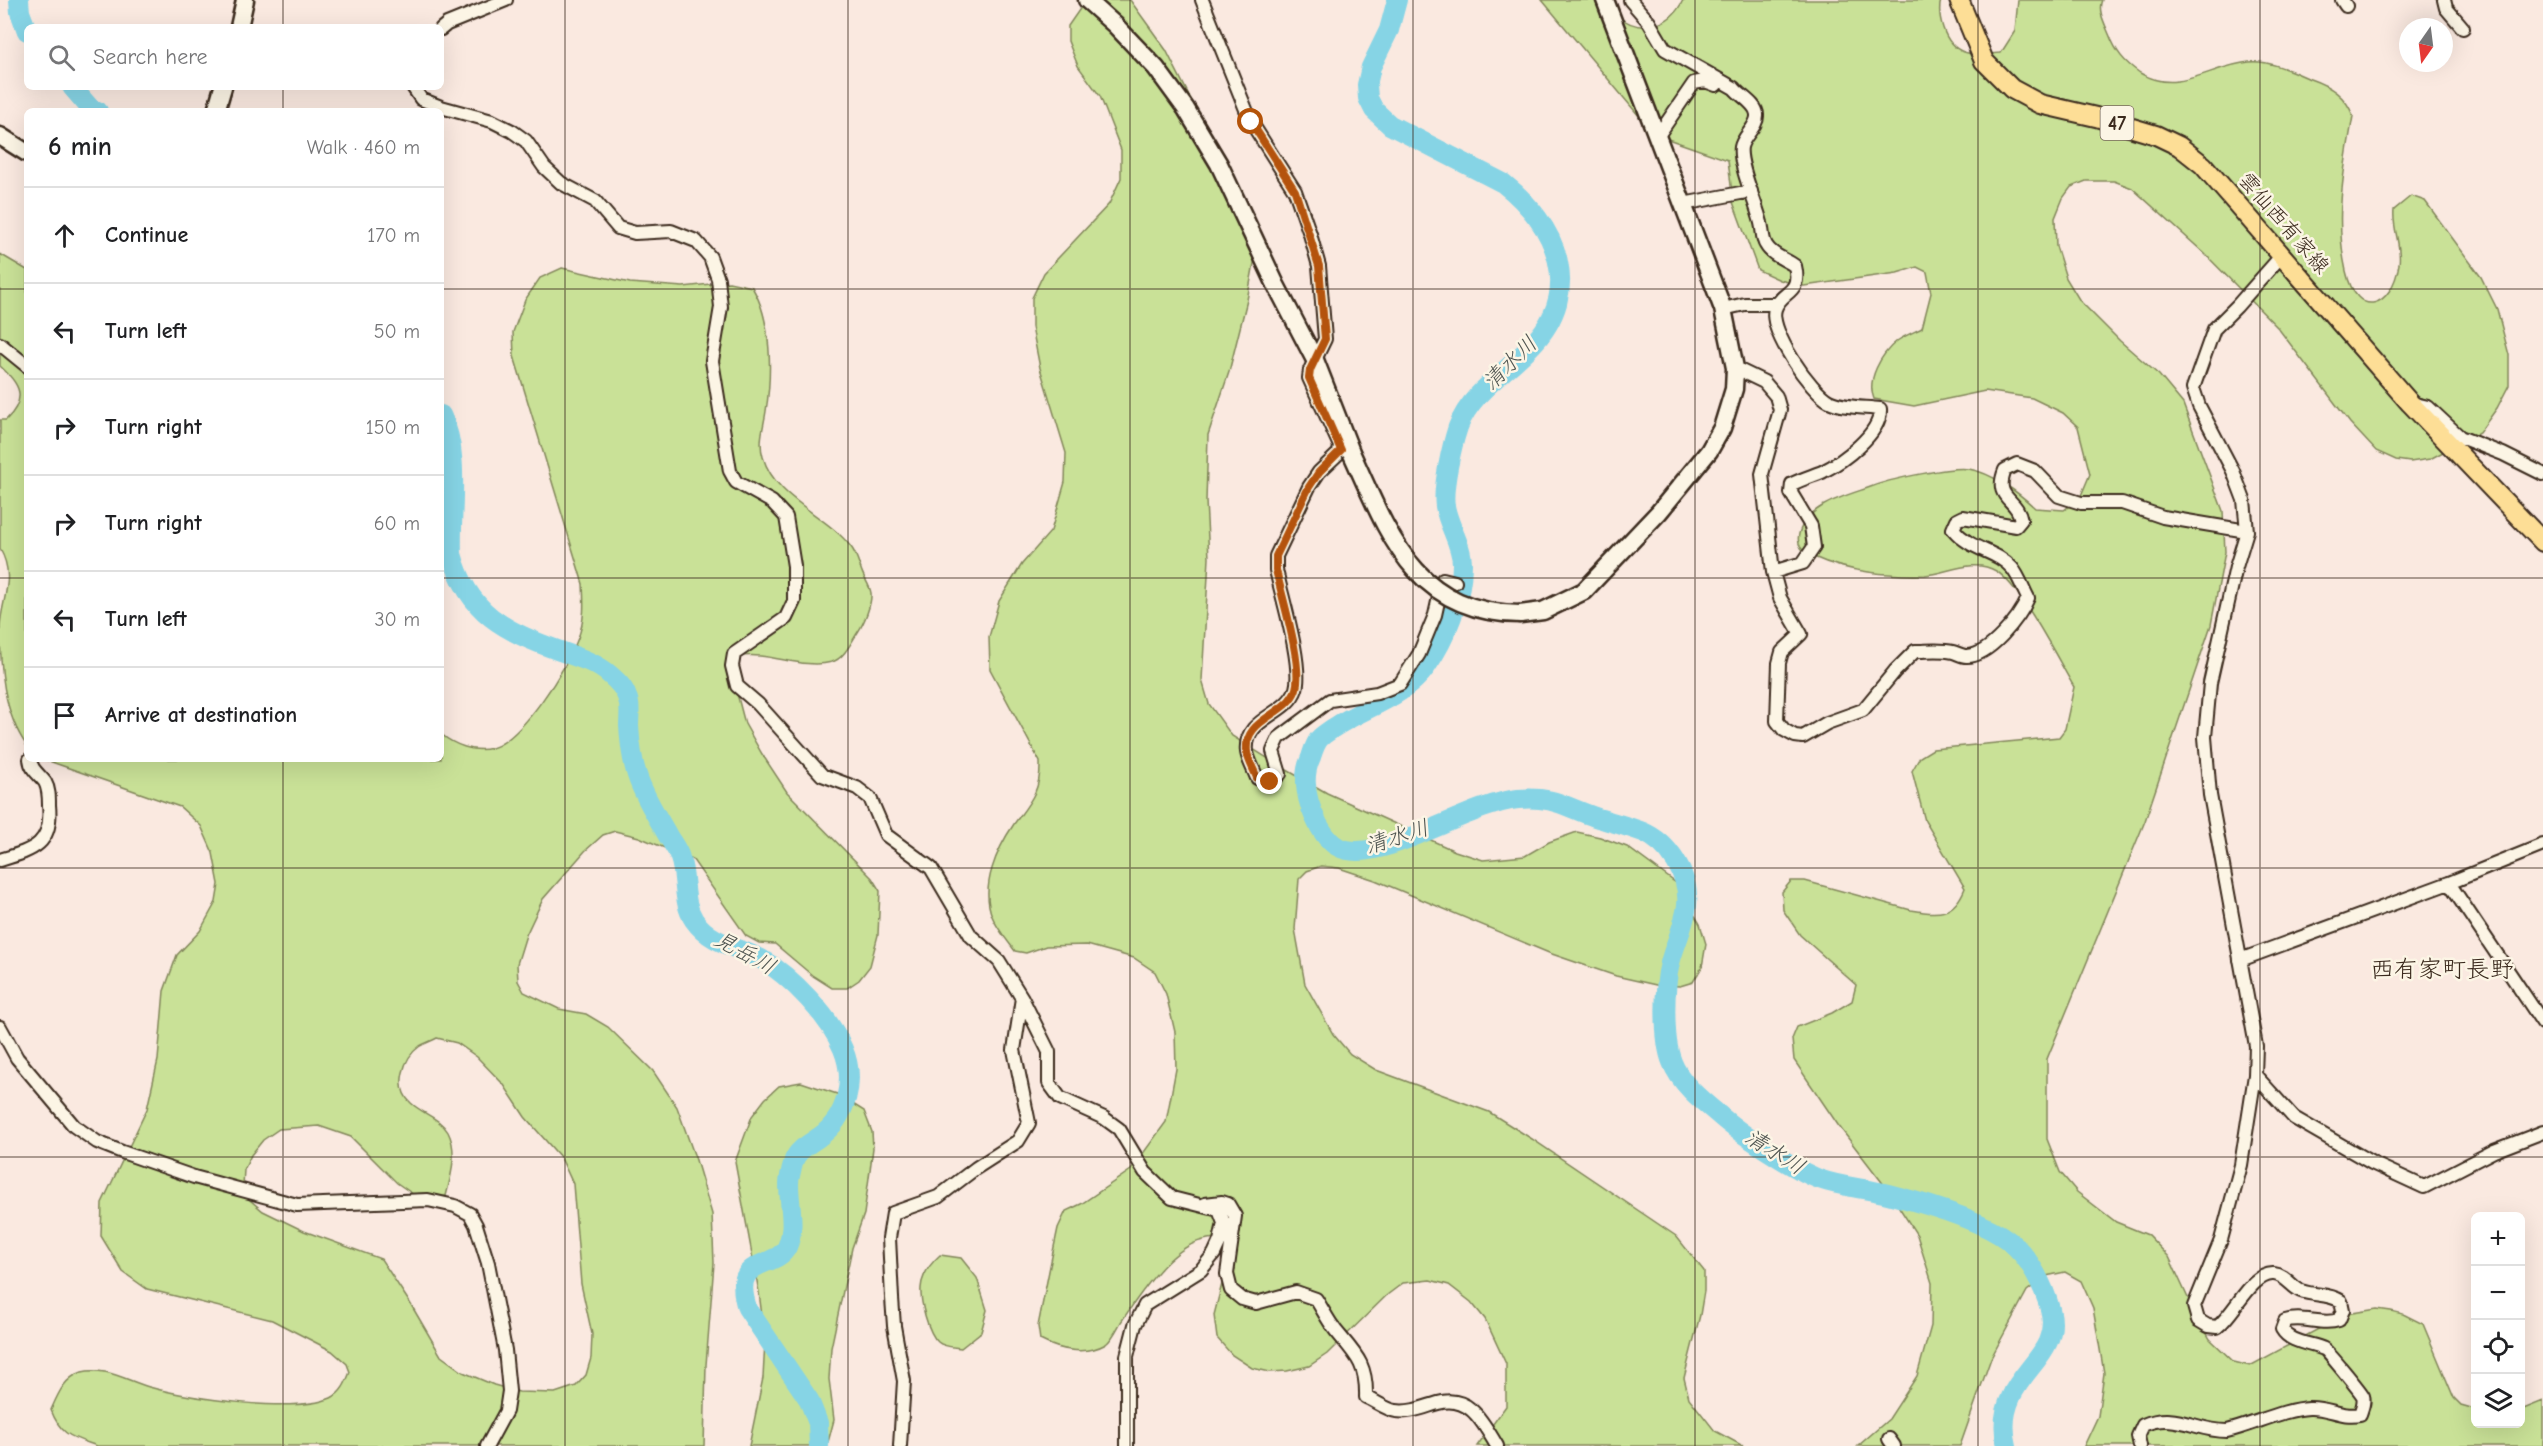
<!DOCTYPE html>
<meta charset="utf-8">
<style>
:root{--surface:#fff;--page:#f6f6f6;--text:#202124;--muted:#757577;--line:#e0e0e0}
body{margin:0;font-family:"Comic Neue","Klee One",sans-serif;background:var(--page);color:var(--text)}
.controls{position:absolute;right:18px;bottom:18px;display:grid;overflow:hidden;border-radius:9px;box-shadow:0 6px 24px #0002}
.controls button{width:54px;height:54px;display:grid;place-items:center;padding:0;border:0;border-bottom:2px solid var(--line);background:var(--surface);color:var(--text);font:30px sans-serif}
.compass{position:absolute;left:2399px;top:18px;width:54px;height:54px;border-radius:50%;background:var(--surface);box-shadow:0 6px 24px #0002;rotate:194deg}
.stop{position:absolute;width:18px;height:18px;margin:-14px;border:4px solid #b45309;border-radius:50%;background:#fff}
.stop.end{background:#b45309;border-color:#fff;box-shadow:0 2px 6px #0008}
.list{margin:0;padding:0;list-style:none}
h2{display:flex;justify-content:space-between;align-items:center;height:78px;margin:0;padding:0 24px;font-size:26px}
h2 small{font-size:20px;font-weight:400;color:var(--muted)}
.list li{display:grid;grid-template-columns:39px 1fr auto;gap:18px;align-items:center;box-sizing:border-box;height:96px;padding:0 24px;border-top:2px solid var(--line)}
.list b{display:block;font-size:22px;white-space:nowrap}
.list em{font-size:20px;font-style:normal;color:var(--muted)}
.icon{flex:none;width:33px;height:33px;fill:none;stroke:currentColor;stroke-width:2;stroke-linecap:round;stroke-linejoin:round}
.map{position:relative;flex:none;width:2543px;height:1446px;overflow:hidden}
.search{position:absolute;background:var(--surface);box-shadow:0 6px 24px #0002;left:24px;top:24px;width:420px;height:66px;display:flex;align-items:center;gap:15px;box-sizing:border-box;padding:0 21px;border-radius:9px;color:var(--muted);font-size:22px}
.panel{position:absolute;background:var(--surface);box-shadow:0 6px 24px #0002;left:24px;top:108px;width:420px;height:654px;border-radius:9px}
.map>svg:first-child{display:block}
</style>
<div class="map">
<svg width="2543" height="1446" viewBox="0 0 2543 1446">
<rect width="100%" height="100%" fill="#fae9e0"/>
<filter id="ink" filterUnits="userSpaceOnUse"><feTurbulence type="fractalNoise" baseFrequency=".0167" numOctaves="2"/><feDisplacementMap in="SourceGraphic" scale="12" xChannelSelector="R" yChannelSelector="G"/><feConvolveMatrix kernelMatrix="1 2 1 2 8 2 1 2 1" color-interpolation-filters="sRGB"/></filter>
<g filter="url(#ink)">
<path fill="#c9e197" stroke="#82865a" stroke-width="1.5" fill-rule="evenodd" d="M1086 0H1130L1166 50 1236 188 1255 258 1247 300 1229 372 1208 435 1206 501 1209 558 1202 680 1209 704 1232 736 1280 766 1327 793 1455 851 1483 860 1525 856 1549 842 1577 832 1600 837 1627 847 1676 883 1700 924 1706 944 1702 967 1693 982 1680 986 1656 985 1616 976 1549 953 1375 880 1339 868 1321 866 1307 871 1299 879 1295 929 1305 984 1333 1034 1350 1054 1376 1070 1489 1112 1532 1139 1676 1236 1704 1271V1291L1700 1315 1684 1378 1689 1398 1715 1431 1743 1446H1477L1506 1406V1364L1485 1319 1471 1302 1449 1285 1430 1280 1403 1283 1387 1295 1327 1354 1309 1366 1287 1371 1270 1372 1252 1368 1232 1355 1217 1338 1214 1315 1223 1280 1226 1240C1181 1228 1143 1290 1121 1322 1117 1329 1112 1340 1106 1344 1085 1356 1059 1350 1040 1340L1038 1326 1050 1266 1058 1228 1066 1211 1081 1204 1131 1170 1166 1122 1176 1069 1175 1032 1166 994 1155 972 1134 958 1087 945 1046 946 1026 953 1015 951C1007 940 997 929 992 916 980 886 997 849 1014 824 1030 802 1041 791 1040 762L990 669 989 637 999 601 1022 564 1051 531 1065 482 1066 453 1040 368 1032 327V298L1044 273 1109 204 1121 178V150L1100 96 1078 66 1068 41V26Z
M1542 0H1606C1610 5 1614 12 1618 16 1641 35 1671 26 1683 0H1941C1938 10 1940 19 1943 28 1953 58 1974 55 2001 53L2015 31 2018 0H2102C2097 10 2105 24 2109 34 2116 52 2124 62 2140 73 2178 96 2209 66 2249 62 2269 60 2292 71 2310 79 2330 86 2346 96 2353 116 2344 168 2334 218 2346 271 2357 320 2392 309 2399 264 2402 245 2392 229 2394 210L2411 196 2425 201 2481 277 2497 309 2509 355V385L2497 408 2479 433 2430 459 2410 462 2396 460 2376 451 2350 423 2278 328 2204 253 2132 188 2114 181H2086L2071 187 2063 198 2055 218 2056 246 2066 278 2080 301 2120 341 2159 375 2183 404 2223 511 2225 552 2211 625 2145 821 2047 1059V1139L2060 1172 2077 1192 2116 1222 2148 1235 2169 1257 2194 1311 2210 1339 2234 1362 2250 1366 2346 1314 2377 1309 2391 1311 2403 1314 2423 1324 2454 1398 2461 1405 2475 1409 2476 1424H2520L2521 1410 2543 1401V1446H2084L2098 1416 2104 1373 2093 1308 2081 1281 2065 1272 2046 1276 2027 1291 1991 1358 1960 1446H1858L1889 1419 1917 1376 1931 1326 1932 1283 1917 1235 1888 1190 1838 1125 1794 1060 1792 1039 1797 1027 1832 1013 1852 1001 1856 985 1800 935 1783 910 1782 892 1791 881H1805L1911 910C1938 915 1954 916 1965 888L1925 821 1912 771 1920 757 1933 749 2059 737 2065 729 2074 687C2058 660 2021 586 1996 571 1974 558 1947 573 1925 575 1890 576 1846 572 1814 557 1803 552 1796 546 1799 534 1807 503 1850 495 1876 485 1892 479 1953 466 1969 469 1992 473 2018 492 2035 508L2064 510 2080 498 2090 474 2078 427 2063 413 2032 398 1985 391 1914 406 1874 399C1866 380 1881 354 1897 341 1904 336 1914 332 1922 328L1931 293 1927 272 1917 267 1897 273 1804 286 1780 280 1758 270 1733 202 1728 160 1668 139 1639 116Z
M0 254 27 270V746C3 713 0 666 0 626 2 598 16 577 0 549V420H6C28 398 20 384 0 366Z
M562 268 630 283 683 287 729 282 752 287C772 320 772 373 766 411 764 426 758 441 763 457 775 499 827 515 851 547 856 553 859 564 862 572 864 578 870 586 871 593 872 604 864 623 858 632 852 641 844 659 832 662 800 670 768 650 737 657L734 682 745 724 762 754 787 792 872 878 880 891 878 935 870 966 859 980 847 988H832L813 976 775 944 759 943 746 936 693 860 639 837 615 831 603 835 585 851 543 899 526 935 517 964 518 981 524 992 559 1009 586 1014 608 1027 653 1071 677 1107 696 1160 712 1214 714 1263 706 1365 704 1446H97C72 1437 61 1436 51 1410 58 1394 64 1378 82 1372 104 1366 128 1381 149 1387 189 1398 294 1414 331 1398 342 1393 346 1382 350 1372L347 1364 332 1351 272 1320 147 1289 123 1272 101 1236 102 1203 147 1109 158 1060 164 991 177 955 200 931 216 902 219 884 213 853 201 826 180 807 43 759H441V734C454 745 474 753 492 748 522 739 567 668 578 638 585 620 584 603 583 584L514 356 513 332 525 300 540 278ZM437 1038 457 1043 477 1057 504 1085 525 1117 561 1158 573 1184 581 1284 592 1334 591 1358 586 1375 576 1386 555 1393 519 1392 494 1385 463 1372 441 1356 410 1303 381 1259 304 1231 263 1211 250 1200 243 1185 244 1170 251 1155 263 1140 279 1129 319 1126 351 1137 397 1183 423 1201 446 1196C451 1177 458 1151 448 1132 440 1118 423 1114 411 1103 394 1088 403 1058 420 1046 425 1043 432 1041 437 1038Z
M801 1082 837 1094 864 1111 872 1132 873 1148 864 1214 852 1248 831 1348 829 1379 834 1420 827 1446H749L763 1378 765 1341 759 1292 735 1162 752 1116 765 1099 779 1086Z
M940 1255 961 1258 977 1278 987 1310 981 1332 961 1348C953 1347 943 1347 938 1342 928 1333 920 1301 921 1288 922 1275 931 1263 940 1255Z"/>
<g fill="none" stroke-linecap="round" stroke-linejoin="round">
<path stroke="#86d4e5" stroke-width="20" d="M19 0 20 12 27 31
M1397 0 1389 30 1371 67 1367 85 1368 98 1374 110 1390 125 1503 183C1557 225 1585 291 1531 346 1507 372 1471 392 1458 427 1452 445 1442 488 1445 506 1448 526 1462 544 1462 564 1462 599 1446 638 1426 667 1405 697 1365 707 1335 727 1333 728 1320 737 1319 739 1315 744 1313 751 1311 757 1301 778 1307 803 1318 824 1325 836 1332 847 1347 850 1389 859 1469 804 1518 799 1554 796 1565 807 1595 817 1611 822 1628 826 1643 832 1669 843 1690 876 1687 905 1685 925 1675 943 1670 963 1664 986 1663 1040 1672 1062 1680 1083 1701 1100 1718 1114 1739 1133 1793 1169 1819 1179 1841 1187 1865 1188 1888 1194 1923 1203 1981 1219 2009 1241 2029 1256 2044 1286 2050 1309 2061 1348 2024 1366 2011 1397 2004 1412 2003 1430 2007 1446
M72 87 91 109 98 111
M441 415C461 453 450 511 452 554 468 614 505 631 560 651 577 657 595 662 609 674 616 680 624 687 627 697 631 705 629 717 629 726 630 742 632 760 637 775 644 797 657 816 668 836 672 843 678 850 680 858 687 878 682 902 694 920 710 943 737 947 761 959 791 976 830 1017 843 1049 856 1080 847 1118 819 1137 810 1144 798 1149 794 1160 792 1167 789 1177 789 1184 789 1205 796 1227 787 1247 776 1270 730 1255 747 1308L809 1400 818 1423 819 1446"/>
<defs>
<path id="street" d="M1202 0 1251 122 1295 191 1310 234 1319 266 1325 339 1310 370 1309 378 1340 446 1339 453 1319 472 1309 487 1276 556V570C1282 597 1303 665 1296 689 1287 716 1243 717 1247 752 1248 760 1254 770 1257 778L1270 782 1280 774 1273 751 1279 738 1330 700 1377 693 1400 684 1419 654 1435 615 1443 579 1455 582
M1630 0 1649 22 1665 49 1734 88C1740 96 1757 104 1757 115 1758 126 1743 136 1741 147 1738 164 1757 205 1761 223 1763 230 1762 239 1766 245 1772 256 1786 259 1795 266 1802 295 1781 290 1775 309 1768 330 1811 392 1829 401 1843 408 1865 407 1880 409 1882 433 1842 462 1822 472 1812 476 1802 479 1792 484L1791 493 1811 526 1814 547 1803 563 1773 572
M2342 0 2346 6
M2444 0 2446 8 2463 28
M441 29 447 24 506 0
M413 87 421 99 441 107 492 121 512 131 526 141 544 167 561 183 595 201 618 228 635 233 671 231 696 241 710 257 718 279 721 307 712 361 730 471 736 482 772 502 786 517 794 566V601L786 618 734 654 732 666 737 686 758 704 822 775 857 788 870 798 886 835 931 868 971 936 999 961 1022 998 1049 1052V1083L1060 1098 1104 1118 1119 1129 1145 1172 1172 1198 1219 1210 1224 1223 1220 1241 1214 1254 1201 1270 1145 1305 1135 1325 1127 1356V1446
M1657 137 1694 83 1705 81 1716 85
M1683 204 1751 191
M1723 309 1745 304H1777
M0 344 27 366
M1735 368 1764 382 1776 396 1780 410 1762 474 1773 572 1780 598 1801 634 1782 652 1779 663 1777 721 1784 730 1795 736 1803 737 1827 723 1863 710 1895 671 1915 651C1927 651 1941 649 1953 652 1957 653 1962 656 1966 656 1989 657 2020 617 2028 598 2023 589 2019 576 2012 568 1996 550 1971 551 1953 529L1957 520 1963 517 2016 526 2021 520C2017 497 1993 500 2005 470L2017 464 2035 471 2059 496 2081 503H2122L2163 517 2247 531
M2411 403 2428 407 2460 437 2503 454 2543 474
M0 860C33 850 53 845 49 805 49 797 49 789 45 782 39 774 31 770 30 759
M2449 883 2543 1023
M2240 960 2449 883 2543 845
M0 1027 17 1058 74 1126 97 1142 122 1152 194 1177 297 1205 428 1200 455 1206 470 1214 476 1225 488 1263 505 1350 509 1391 506 1411 487 1446
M2255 1075 2294 1118 2372 1163 2424 1187 2494 1151 2543 1132
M1205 1204 1222 1202 1228 1204 1235 1216 1227 1274 1231 1290 1242 1299 1256 1303 1296 1292 1316 1299C1323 1310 1328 1321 1336 1331 1356 1355 1367 1364 1366 1397 1375 1401 1387 1410 1396 1411 1411 1413 1424 1407 1438 1403 1470 1394 1483 1423 1497 1446
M1889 1439 1894 1446
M900 1446 904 1381 894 1326 892 1298 889 1238 893 1213 938 1197 976 1168 1018 1141 1029 1123 1014 1050 1022 998
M2140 1446 2138 1436 2143 1425C2176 1411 2194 1431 2227 1431 2253 1425 2284 1409 2309 1408 2328 1407 2342 1418 2360 1414 2362 1408 2365 1402 2363 1396 2361 1392 2327 1350 2324 1349 2310 1343 2290 1343 2282 1329L2285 1321C2303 1315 2321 1326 2339 1320L2343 1310 2341 1301C2328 1293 2315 1296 2301 1291 2291 1287 2286 1275 2274 1274 2252 1272 2234 1315 2217 1327L2208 1326 2198 1320 2194 1306 2221 1240 2241 1165 2255 1075 2256 1046 2210 795 2205 737 2210 683 2236 567 2247 531 2244 500 2233 471 2199 406 2193 388 2214 329 2237 306 2283 254"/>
<path id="secondary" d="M1087 0 1115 25 1156 68 1186 109 1219 164 1276 285 1315 360 1351 452
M239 27 245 0
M216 111 223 87
M0 136 27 153
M1520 614 1543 611 1584 591 1659 512 1709 451 1722 428 1734 389 1735 368 1723 309 1605 0"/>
<path id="primary" d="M1959 0 1984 61 2012 89 2040 104 2096 117 2156 135 2179 146 2203 165 2410 403 2543 542"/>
</defs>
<use href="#street" stroke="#3b2a1e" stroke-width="16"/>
<use href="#secondary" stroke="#3b2a1e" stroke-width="21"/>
<use href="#primary" stroke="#3b2a1e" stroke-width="22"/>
<use href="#street" stroke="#fcf5e5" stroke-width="12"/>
<use href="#secondary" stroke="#fcf5e5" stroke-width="16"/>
<use href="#primary" stroke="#fdde96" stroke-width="18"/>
<defs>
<path id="secondary-bridge" d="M1351 452C1388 533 1414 613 1520 614"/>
</defs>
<use href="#secondary-bridge" stroke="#3b2a1e" stroke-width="21" stroke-linecap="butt"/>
<use href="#secondary-bridge" stroke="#fcf5e5" stroke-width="16"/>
</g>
</g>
<g fill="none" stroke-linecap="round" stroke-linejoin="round" filter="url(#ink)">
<path stroke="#b45309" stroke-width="8" d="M1251 122 1295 191 1319 266 1325 339 1310 370 1309 378 1341 450 1319 472 1309 487 1276 556V570C1282 597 1303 665 1296 689 1287 716 1243 718 1247 752 1248 760 1254 770 1257 778L1270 782"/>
</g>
<path fill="none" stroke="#3b2a1e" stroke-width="1.5" stroke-opacity="0.55" d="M283 0V27M565 0V1446M848 0V1446M1130 0V1446M1413 0V1446M1695 0V1446M1978 0V1446M2260 0V1446M283 87V111M0 289H27M441 289H2543M0 578H27M441 578H2543M283 759V1446M0 868H2543M0 1157H2543"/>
<g text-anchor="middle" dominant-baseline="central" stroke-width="5" stroke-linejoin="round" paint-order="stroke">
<rect fill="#fcf5e5" stroke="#75675a" stroke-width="1.5" x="2100.5" y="106" width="33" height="34" rx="4.5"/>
<g font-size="20" font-weight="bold" fill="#3b2a1e">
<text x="2117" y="123">47</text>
</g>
<g font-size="21" fill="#3b2a1e" stroke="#fcf5e5">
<text transform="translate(2284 223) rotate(49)">雲仙西有家線</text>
</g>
<g font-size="22" font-style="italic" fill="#4e5450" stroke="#fcf5e5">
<text transform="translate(1510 363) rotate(-45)">清水川</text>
<text transform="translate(1397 837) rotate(-18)">清水川</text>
<text transform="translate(745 953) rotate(29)">見岳川</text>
<text transform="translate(1775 1152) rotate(32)">清水川</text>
</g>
<g font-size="24" fill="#3b2a1e" stroke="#fcf5e5">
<text x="2442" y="969">西有家町長野</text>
</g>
</g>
</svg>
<div class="controls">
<button>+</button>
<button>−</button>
<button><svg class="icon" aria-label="locate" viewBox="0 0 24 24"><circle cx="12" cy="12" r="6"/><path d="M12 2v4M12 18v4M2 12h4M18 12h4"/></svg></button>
<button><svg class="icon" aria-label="layers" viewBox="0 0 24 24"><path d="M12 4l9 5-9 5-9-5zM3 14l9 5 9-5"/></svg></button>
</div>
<svg class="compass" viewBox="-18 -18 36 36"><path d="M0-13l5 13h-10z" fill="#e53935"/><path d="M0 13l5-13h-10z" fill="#757577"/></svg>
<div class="stop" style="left:1251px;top:122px"></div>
<div class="stop end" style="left:1270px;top:782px"></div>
<div class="search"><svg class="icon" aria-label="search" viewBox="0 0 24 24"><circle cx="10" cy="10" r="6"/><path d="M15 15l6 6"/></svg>Search here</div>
<section class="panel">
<h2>6 min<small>Walk · 460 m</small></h2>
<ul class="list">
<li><svg class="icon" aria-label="ahead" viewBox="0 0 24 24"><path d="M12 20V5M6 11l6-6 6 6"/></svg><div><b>Continue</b></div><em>170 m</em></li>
<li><svg class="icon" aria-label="left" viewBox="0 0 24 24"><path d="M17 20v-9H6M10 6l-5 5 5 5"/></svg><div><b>Turn left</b></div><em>50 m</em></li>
<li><svg class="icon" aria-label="right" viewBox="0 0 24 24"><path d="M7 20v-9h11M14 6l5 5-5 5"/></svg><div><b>Turn right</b></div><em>150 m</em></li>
<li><svg class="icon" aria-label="right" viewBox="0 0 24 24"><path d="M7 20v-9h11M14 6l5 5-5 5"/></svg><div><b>Turn right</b></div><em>60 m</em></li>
<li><svg class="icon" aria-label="left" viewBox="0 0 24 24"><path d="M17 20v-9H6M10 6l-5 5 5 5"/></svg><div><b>Turn left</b></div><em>30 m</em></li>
<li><svg class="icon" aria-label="arrive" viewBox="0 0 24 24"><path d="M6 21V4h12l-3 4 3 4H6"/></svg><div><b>Arrive at destination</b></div></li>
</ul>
</section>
</div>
